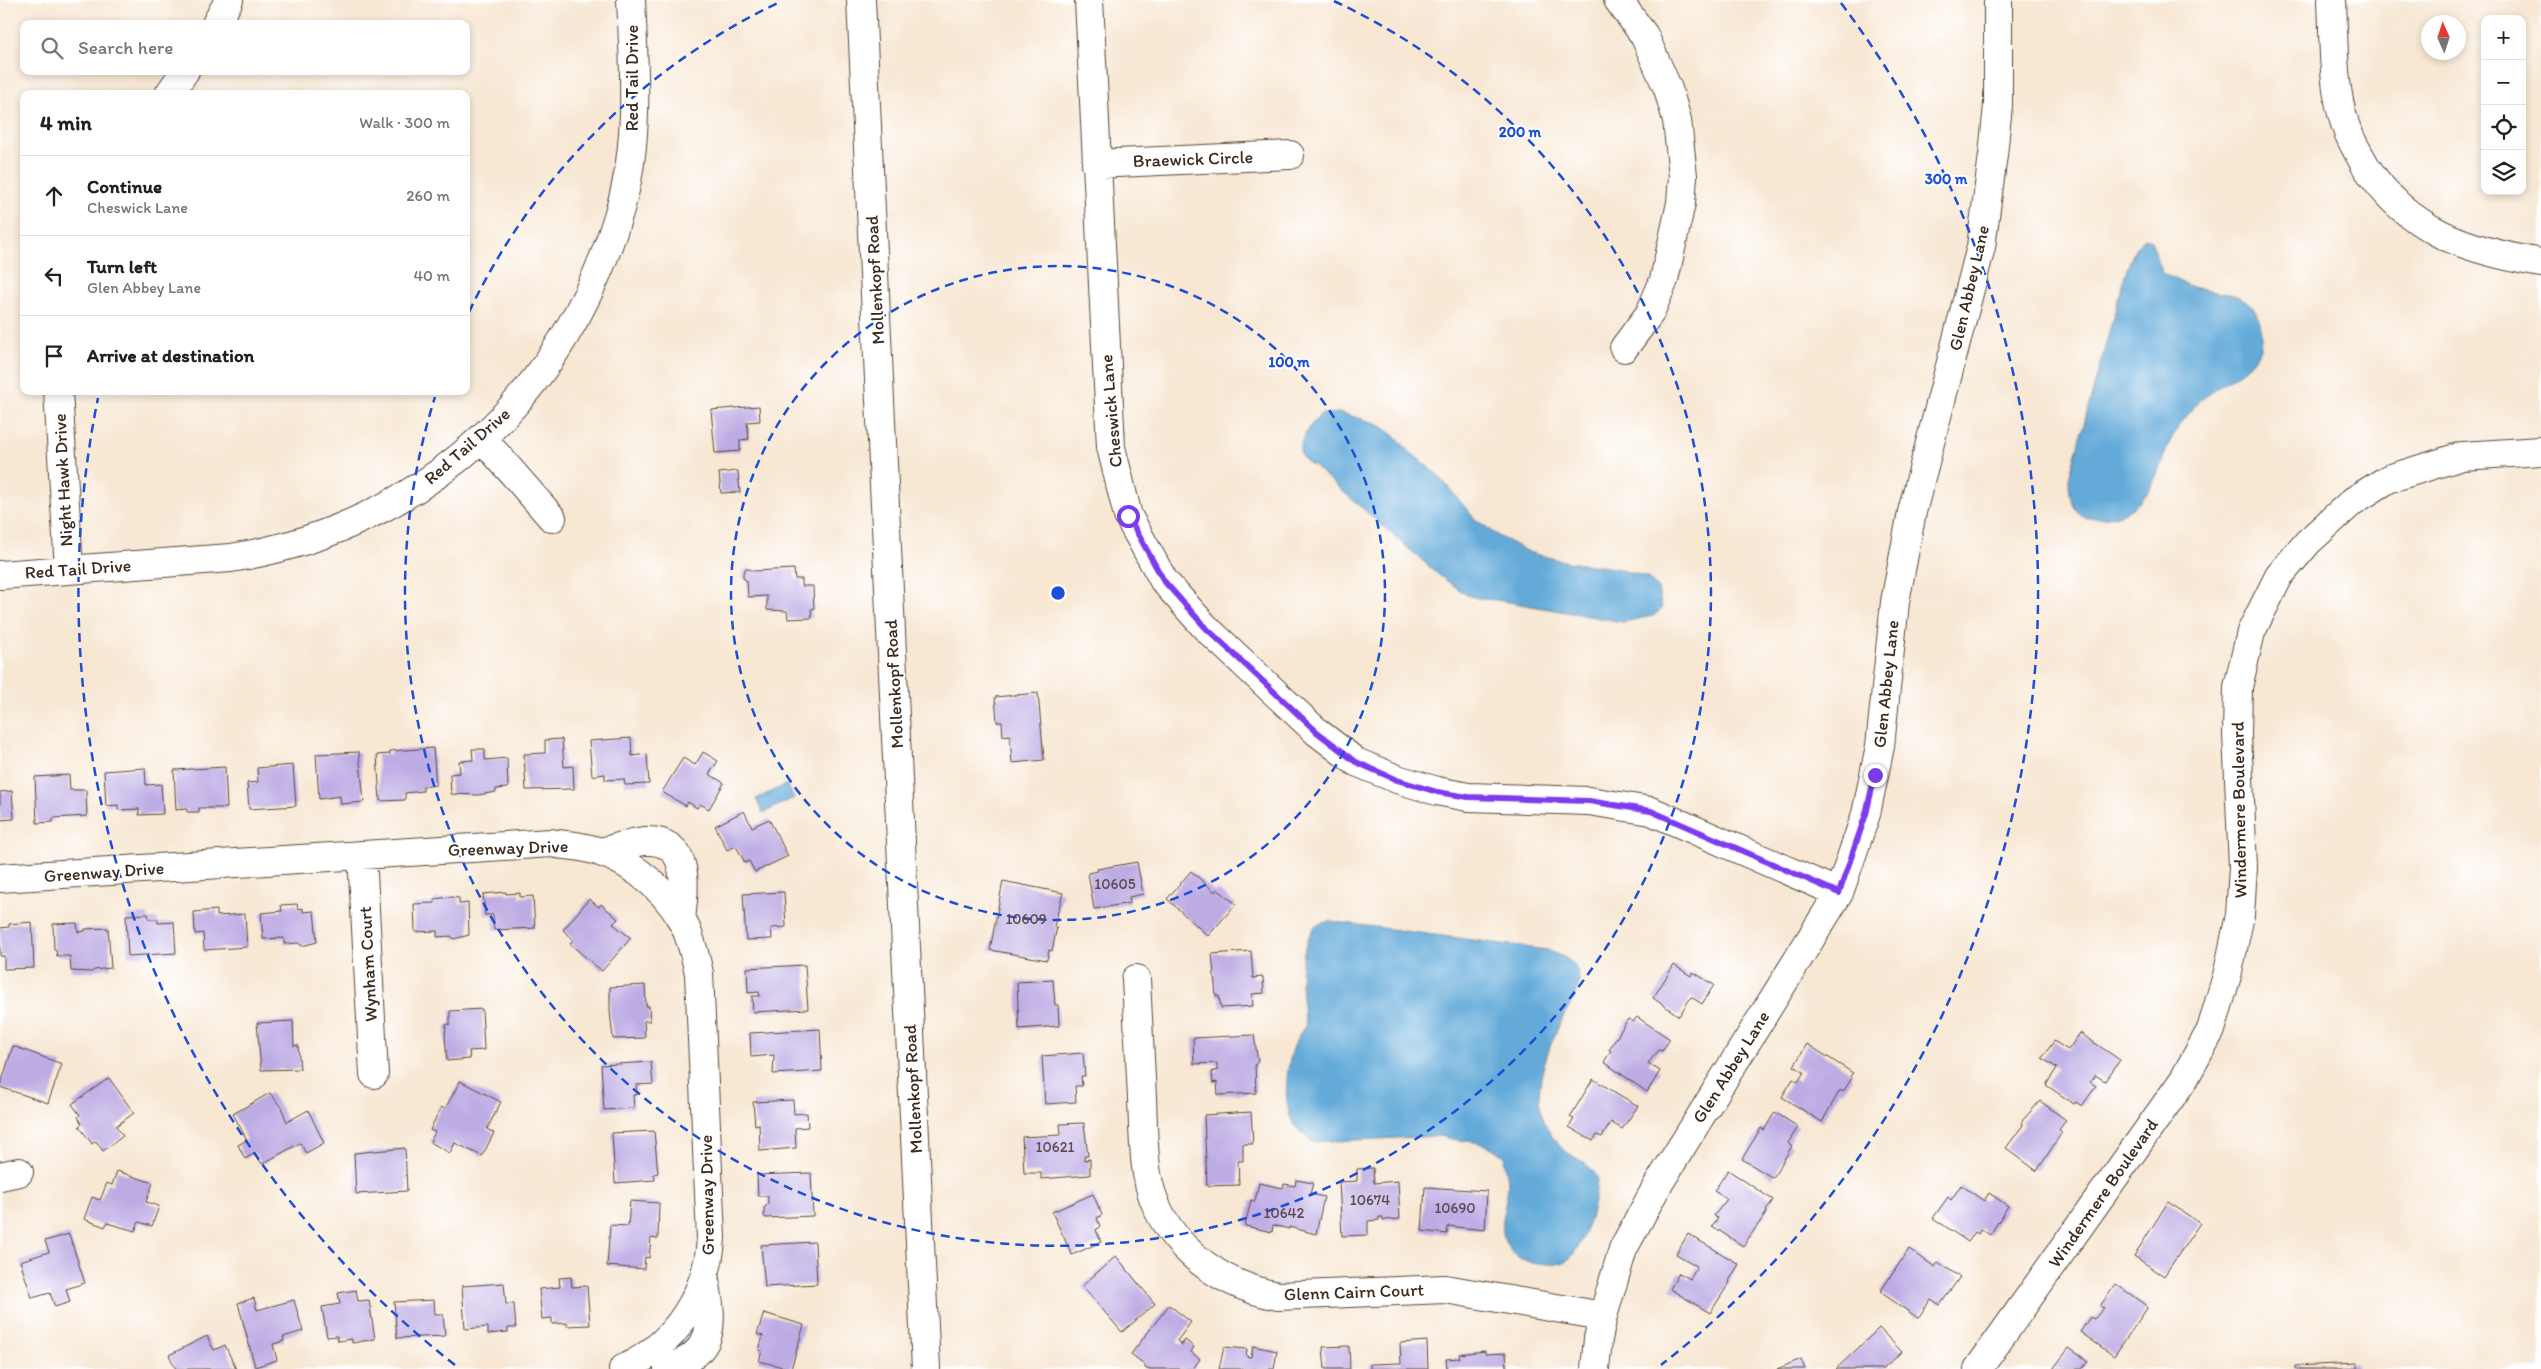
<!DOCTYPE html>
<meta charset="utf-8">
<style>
:root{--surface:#fff;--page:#f6f6f6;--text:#202124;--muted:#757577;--line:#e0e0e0}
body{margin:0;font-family:Itim,sans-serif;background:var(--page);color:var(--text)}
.controls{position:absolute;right:15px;top:15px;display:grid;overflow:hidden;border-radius:10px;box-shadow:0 2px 8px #0003}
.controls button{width:45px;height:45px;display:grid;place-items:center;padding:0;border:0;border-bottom:1px solid var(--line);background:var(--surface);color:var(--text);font:25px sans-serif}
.compass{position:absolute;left:2421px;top:15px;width:45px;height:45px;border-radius:50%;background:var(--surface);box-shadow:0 2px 8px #0003;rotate:357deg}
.stop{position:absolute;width:15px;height:15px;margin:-11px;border:4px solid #7c3aed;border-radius:50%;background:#fff}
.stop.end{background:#7c3aed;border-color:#fff;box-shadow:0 1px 5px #0008}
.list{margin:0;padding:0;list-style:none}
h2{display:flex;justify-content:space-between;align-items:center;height:65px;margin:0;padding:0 20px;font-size:21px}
h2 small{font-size:16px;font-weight:400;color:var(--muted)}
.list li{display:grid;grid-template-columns:32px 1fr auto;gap:15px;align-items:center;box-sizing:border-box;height:80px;padding:0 20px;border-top:1px solid var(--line)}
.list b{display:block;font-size:19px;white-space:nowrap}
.list p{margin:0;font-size:16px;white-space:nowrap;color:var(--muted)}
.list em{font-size:16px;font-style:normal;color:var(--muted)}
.icon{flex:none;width:28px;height:28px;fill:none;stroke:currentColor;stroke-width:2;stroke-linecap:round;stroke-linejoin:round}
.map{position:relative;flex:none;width:2541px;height:1369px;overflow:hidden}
.search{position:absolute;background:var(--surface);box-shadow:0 2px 8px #0003;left:20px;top:20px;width:450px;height:55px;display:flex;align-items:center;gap:12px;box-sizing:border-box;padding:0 18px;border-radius:10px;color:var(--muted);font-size:19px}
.panel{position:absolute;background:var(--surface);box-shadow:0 2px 8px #0003;left:20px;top:90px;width:450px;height:305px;border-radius:10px}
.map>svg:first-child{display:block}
</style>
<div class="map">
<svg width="2541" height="1369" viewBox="0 0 2541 1369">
<rect width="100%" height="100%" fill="#fff"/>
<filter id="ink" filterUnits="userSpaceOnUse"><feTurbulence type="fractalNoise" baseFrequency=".02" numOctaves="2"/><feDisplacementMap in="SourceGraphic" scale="10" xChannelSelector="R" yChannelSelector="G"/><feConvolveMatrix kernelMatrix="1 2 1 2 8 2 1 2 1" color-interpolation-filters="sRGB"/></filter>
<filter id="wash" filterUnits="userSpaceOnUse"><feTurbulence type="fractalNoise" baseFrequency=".0096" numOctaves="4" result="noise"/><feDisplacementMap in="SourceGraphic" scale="20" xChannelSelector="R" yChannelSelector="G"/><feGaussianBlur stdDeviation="1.12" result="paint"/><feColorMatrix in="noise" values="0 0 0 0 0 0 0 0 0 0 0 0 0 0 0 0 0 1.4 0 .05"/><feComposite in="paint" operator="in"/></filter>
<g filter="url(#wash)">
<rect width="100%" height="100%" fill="#f7e7d3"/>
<path fill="#63aad9" stroke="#4f6a7c" d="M2145 238 2151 240 2162 272C2172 279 2188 286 2200 289 2224 295 2249 290 2259 320 2276 369 2218 378 2195 406 2187 416 2176 428 2171 440 2160 462 2156 490 2135 506 2120 518 2104 518 2085 518 2071 510 2069 492 2069 478L2125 274 2135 248Z
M1341 413 1376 423 1393 434 1411 453 1438 475 1475 519 1500 537 1531 553 1568 562 1614 568 1647 577 1658 589 1662 609 1653 616 1623 622 1497 600 1481 599 1467 595 1440 576 1315 467C1311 464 1305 461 1302 457 1294 444 1313 422 1321 414Z
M787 784 794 798 763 813 756 799Z
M1330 921 1547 950C1557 954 1570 958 1576 968 1585 986 1570 1003 1563 1017 1550 1043 1532 1088 1542 1116 1546 1127 1553 1140 1562 1148 1574 1159 1589 1162 1597 1177 1598 1196 1583 1252 1566 1261 1558 1266 1548 1264 1539 1263 1527 1262 1517 1259 1509 1249 1496 1230 1507 1204 1508 1184 1508 1176 1505 1166 1504 1157 1483 1137 1465 1144 1440 1136L1314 1142C1304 1136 1294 1128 1290 1116 1282 1090 1288 1046 1306 1025 1300 994 1296 952 1316 925Z"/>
<g id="blocks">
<path fill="#bdace4" d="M759 406 760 421 747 422 749 439 740 440V451L715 453 711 410Z
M738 471 740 492 721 493 719 473Z
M746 568 754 571 794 569 795 579H802V586H813L814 609H811L812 618 788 619 787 611 767 610V596L748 597 747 581 743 578V573Z
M1038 693 1044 760 1012 763 1010 735 1003 736 1002 722H997L995 697Z
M631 738 632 756 647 754 649 784 625 785 624 779 605 780V774L592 776 589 741Z
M562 739 564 767 573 766 574 789 526 790 524 754 545 753V740Z
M433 748 436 785 423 787V791L405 793V800L380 801 377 755 390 754V751Z
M472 749H485V760L507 758 508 788 496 789V792L478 795 451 794 450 774 460 773 459 761 473 760Z
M359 752 364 802 341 804 340 796 319 799 316 754Z
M703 752 718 761 709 774 724 783 709 809 700 804 697 808 688 802 686 806 662 792 683 758 695 765Z
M293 765 296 806 249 809 247 783 258 782 257 768Z
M225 767 227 808H199V812H187V809L176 810 174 770Z
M145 768 146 785 161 784 163 814 139 815V809L118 810V805L106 806 104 771Z
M69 775 70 790H86L87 816 53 818V822L37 823 35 777Z
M12 791 14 819 0 820V792Z
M744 811 752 827 769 819 788 856 755 872 749 861 745 863 736 846 727 850 715 826Z
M1137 862 1143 894 1129 897 1130 903 1094 909 1088 873 1098 871 1097 869Z
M1191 871 1215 892 1217 889 1236 904 1208 936 1167 899Z
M1003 881 1063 893 1054 926 1057 927 1052 951 1049 950 1047 960 990 950Z
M506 892V894L520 893V897L533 896 535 928 494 930 493 915H485L483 894Z
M784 892 786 927 771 928 772 939 746 940 743 894Z
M451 897 459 898V904L468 903 469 935 454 939 451 936 437 937V931L415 932 414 904 435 903 434 899Z
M589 899 599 907 601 904 618 919 613 924 631 938 602 971 570 944 573 939 563 930Z
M297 904 298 909 303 908V912L314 911 317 942 302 946 298 943 284 944V938L263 939 261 913 282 911 281 905Z
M217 910V916L245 914 247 947 204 950 203 933 195 934 194 912Z
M148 914 149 919H158V923L174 922 176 953 128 956 126 915Z
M32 922 34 968 4 969V956H0V928L9 927V924Z
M77 923 78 932 85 931V929L108 928 111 968 94 970 92 972 71 971 70 956H57L56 950H54L53 924Z
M1251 951 1253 978 1263 977 1264 993 1252 994 1253 1006 1221 1008 1219 996H1216L1212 954Z
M805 965 808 1009 753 1012 752 996H760L759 992 748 993 747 968Z
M1674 965 1691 976 1693 972 1714 985 1702 1004 1691 997 1679 1016 1653 998Z
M1053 980 1055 1005H1058L1059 1026 1019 1029 1017 982Z
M645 985 646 1006H649L650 1021H644L645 1038 613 1039 610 1011V987Z
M482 1009 484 1050 469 1051 470 1059 447 1061 445 1037 446 1025 450 1024V1011Z
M1637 1017 1670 1039 1662 1051 1659 1050 1648 1063 1660 1071 1647 1092 1604 1062 1611 1051 1609 1050 1628 1019 1633 1022Z
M293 1021 294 1046 298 1045 300 1069 261 1070 257 1023Z
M820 1029 822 1071 773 1074 774 1055 751 1057 750 1033Z
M2080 1033 2120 1060 2105 1081 2095 1075 2090 1082 2096 1086 2082 1106 2076 1102 2074 1104 2046 1085 2057 1068 2042 1058 2054 1041 2068 1050Z
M1254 1035 1258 1062 1255 1064 1256 1093 1218 1095 1217 1082 1213 1083 1212 1071H1217V1063L1194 1064 1193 1038Z
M1807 1044 1853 1073 1850 1076 1852 1078 1843 1092 1840 1090 1822 1122 1782 1097 1793 1079 1798 1082 1804 1072 1794 1066Z
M13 1046 62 1064 48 1103 0 1087Z
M1083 1053 1085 1076H1081L1082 1086H1075L1076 1102 1045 1104 1042 1056Z
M651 1062 653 1084 636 1085 637 1095H633L634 1108 604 1110 601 1065Z
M109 1078 134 1113 116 1126 123 1136 103 1151 96 1141 92 1144 79 1126 82 1124 78 1117 80 1115 72 1104Z
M1593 1079 1638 1106 1622 1129 1611 1122 1602 1137 1597 1135 1593 1141 1569 1127 1574 1119 1570 1117Z
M460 1081 501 1102 487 1129 494 1133 482 1156 455 1143 450 1153 430 1142 435 1132 430 1130 441 1107 445 1109Z
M270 1093 281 1107 287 1122 308 1110 324 1143 306 1153 300 1143 262 1164 255 1153 245 1159 238 1145 247 1140 233 1114Z
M793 1100 794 1114 807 1113 808 1127 795 1128 796 1148 760 1151 759 1124 755 1125 753 1102Z
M2040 1101 2066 1120 2059 1130 2062 1132 2037 1171 2006 1148 2023 1125 2022 1121Z
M1251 1112 1253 1144H1243V1161H1238L1239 1185 1207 1186 1204 1115Z
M1775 1112 1798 1127 1788 1143 1792 1146 1773 1178 1742 1159 1761 1128 1764 1130Z
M1084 1123 1088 1156H1084V1160L1090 1159V1175L1041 1179V1173H1024L1022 1137 1061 1135 1060 1124Z
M654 1131 658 1173 654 1174 655 1180 615 1183 612 1133Z
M405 1148 407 1191 356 1194 354 1153Z
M1373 1168 1374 1183 1398 1181 1400 1219 1383 1220V1217H1379V1220L1368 1221V1235L1342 1236 1339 1182 1357 1181V1169Z
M1728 1170 1773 1200 1766 1211 1767 1212 1743 1246 1712 1226 1718 1218 1714 1216 1727 1199 1714 1191Z
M117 1171 153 1183 146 1202 159 1206 152 1226 139 1222 135 1231 107 1223 105 1227 84 1219 92 1197 100 1200 107 1183 112 1185Z
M811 1173 813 1216 766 1218 764 1216V1208L768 1204V1196H758L757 1175Z
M1296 1180 1313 1183 1310 1194 1324 1197 1316 1234 1289 1227V1229L1273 1225 1272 1232 1245 1226 1251 1200 1255 1201 1259 1183 1283 1188 1284 1184 1295 1186Z
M1961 1185 1984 1201 1989 1193 2008 1206 1990 1235 1981 1229 1978 1234 1975 1232 1968 1242 1933 1218 1948 1197 1951 1200Z
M1425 1187 1487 1191 1485 1230 1448 1226 1447 1234 1422 1231Z
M1093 1194 1102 1215 1097 1218 1100 1226 1096 1230 1101 1242 1072 1255 1052 1212Z
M630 1201 659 1203 658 1239 651 1238 649 1258 645 1257 644 1269 607 1266 610 1225 628 1226Z
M2168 1202 2200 1223 2164 1276 2134 1256Z
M69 1234 85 1283 66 1289 70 1302 55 1307 50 1293 32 1298 20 1261 49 1252 45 1241Z
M1688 1234 1739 1264 1729 1281 1730 1282 1710 1313 1670 1289 1679 1273 1690 1279 1697 1266 1676 1254Z
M815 1242 817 1284 765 1287 761 1245Z
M1909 1249 1935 1267 1938 1262 1960 1277 1940 1305 1931 1299 1918 1318 1880 1292Z
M1116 1256 1155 1304 1122 1332 1082 1286Z
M571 1277 572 1287 587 1286 590 1325 567 1326V1323L552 1324V1318L542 1319 539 1289 560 1287 559 1278Z
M504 1283 506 1304H514L516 1328H508V1332L488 1334V1327L465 1329 462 1286Z
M2116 1284 2148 1307 2114 1356 2080 1332 2090 1317 2094 1319 2104 1308 2100 1306Z
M356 1290 358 1301 369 1300 375 1339 352 1343V1339L338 1341 337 1336 327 1337 322 1307 340 1304 338 1293Z
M254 1298 257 1310 294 1300 303 1331 283 1337 284 1341 273 1344 277 1360 255 1367 238 1303Z
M434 1300 435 1314H443L445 1336 397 1338 394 1302Z
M1169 1305 1191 1322 1177 1341 1182 1345 1185 1340 1194 1347 1191 1352 1200 1359 1193 1369H1146L1144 1364 1131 1354Z
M764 1313 804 1325 791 1369 759 1361 762 1351 759 1350 763 1336 757 1334Z
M1879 1328 1902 1352 1883 1369H1836Z
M207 1336 214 1350 225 1345 236 1369H176L169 1355Z
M1427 1341 1428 1369H1370V1364L1401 1363 1400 1343Z
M1253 1346 1277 1351 1274 1369H1219L1224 1347 1247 1349 1246 1356 1251 1357Z
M1349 1346 1350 1369H1325L1323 1347Z
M2069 1348 2088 1361 2082 1369H2053Z
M1485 1351V1354L1506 1353 1507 1369H1447L1446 1359 1460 1358 1459 1354Z
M1801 1359 1805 1369H1777Z
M2357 1363V1369H2295V1366Z"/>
</g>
</g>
<g filter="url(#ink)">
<use href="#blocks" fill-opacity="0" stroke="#574639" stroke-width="1"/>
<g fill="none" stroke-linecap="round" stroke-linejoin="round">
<defs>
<path id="minor" d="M861 0 926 1369
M1089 0 1111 447 1128 516 1164 581 1205 627 1317 732 1356 762 1397 779 1437 791 1468 797 1589 801 1651 811 1839 893
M1618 0 1644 35 1668 89 1677 120 1683 176 1681 203 1664 280 1650 313 1624 348
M2332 0C2334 41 2332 85 2345 124 2349 138 2358 152 2365 165 2408 232 2467 250 2541 263
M216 24 229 0
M169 94 185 71
M1096 164 1290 155
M58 391 69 569
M482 438 552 518
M0 575 231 558C424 527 568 394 621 206 640 139 634 68 631 0
M599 852C614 850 629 842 645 841 693 839 684 890 681 920
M362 855 374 1074
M0 878 551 843C561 845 571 845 581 847 622 854 663 885 683 922 691 938 695 955 699 973L711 1238C708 1294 675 1345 623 1369
M1136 979C1138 1019 1140 1058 1142 1098 1143 1123 1143 1149 1147 1174 1158 1240 1215 1284 1278 1296L1445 1289 1603 1316
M0 1176 19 1172
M668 1369C717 1351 713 1324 705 1279
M1595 1369 1598 1339 1603 1316 1623 1249 1656 1188 1839 893 1866 814 1880 746 1895 602 1912 512 1981 247 1993 155 1998 105V0
M1978 1369 2184 1079 2211 1030 2228 972 2240 915 2243 867 2237 734 2238 687 2251 632 2279 576 2308 542 2353 501 2388 479 2462 456 2541 451"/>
</defs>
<use href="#minor" stroke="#574639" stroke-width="30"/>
<use href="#minor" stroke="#fff" stroke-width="28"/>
</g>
</g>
<g fill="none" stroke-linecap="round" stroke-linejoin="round" filter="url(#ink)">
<path stroke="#7c3aed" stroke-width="6" d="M1128 516 1164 581 1205 627 1317 732 1356 762 1397 780 1437 792 1468 797 1589 801 1651 811 1839 893 1866 814 1875 775"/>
</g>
<g fill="none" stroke="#1d4ed8" stroke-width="2.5" stroke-dasharray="9 6">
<circle cx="1058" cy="593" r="327"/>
<path d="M469 312A653 653 0 0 1 782 1M1334 1A653 653 0 1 1 435 397"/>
<path d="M455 1365A980 980 0 0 1 98 398M1841 3A980 980 0 0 1 1661 1365"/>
</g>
<g text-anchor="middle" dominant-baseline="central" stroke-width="4" stroke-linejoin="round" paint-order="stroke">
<g font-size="15" fill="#5c4a50">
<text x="1115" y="884">10605</text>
<text x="1026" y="919">10609</text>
<text x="1055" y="1147">10621</text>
<text x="1370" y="1200">10674</text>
<text x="1455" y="1208">10690</text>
<text x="1284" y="1213">10642</text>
</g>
<g font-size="18" fill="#3b2a1e" stroke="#fff">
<text transform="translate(632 78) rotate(-90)">Red Tail Drive</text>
<text transform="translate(1193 159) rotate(-2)">Braewick Circle</text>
<text transform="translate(875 280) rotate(-93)">Mollenkopf Road</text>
<text transform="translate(1969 288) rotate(-77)">Glen Abbey Lane</text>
<text transform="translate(1111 411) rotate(-95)">Cheswick Lane</text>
<text transform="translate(467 446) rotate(-41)">Red Tail Drive</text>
<text transform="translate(63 480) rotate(-93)">Night Hawk Drive</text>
<text transform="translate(78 569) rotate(-4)">Red Tail Drive</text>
<text transform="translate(894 684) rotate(-93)">Mollenkopf Road</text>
<text transform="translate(1886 684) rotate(-84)">Glen Abbey Lane</text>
<text transform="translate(2239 810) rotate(-91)">Windermere Boulevard</text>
<text transform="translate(508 848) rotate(-2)">Greenway Drive</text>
<text transform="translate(104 872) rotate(-4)">Greenway Drive</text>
<text transform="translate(368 964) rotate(-93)">Wynham Court</text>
<text transform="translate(1731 1067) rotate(-58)">Glen Abbey Lane</text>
<text transform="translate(913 1089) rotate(-93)">Mollenkopf Road</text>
<text transform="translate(2103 1193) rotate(-55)">Windermere Boulevard</text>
<text transform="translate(707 1195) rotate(-91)">Greenway Drive</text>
<text transform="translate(1354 1292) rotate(-2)">Glenn Cairn Court</text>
</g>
</g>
<circle cx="1058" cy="593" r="8" fill="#1d4ed8" stroke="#fff" stroke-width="2.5"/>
<g font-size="15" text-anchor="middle" font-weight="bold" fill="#1d4ed8" stroke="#fff" stroke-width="4" stroke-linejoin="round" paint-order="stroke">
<text x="1520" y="137">200 m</text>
<text x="1946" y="184">300 m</text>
<text x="1289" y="367">100 m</text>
</g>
</svg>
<div class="controls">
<button>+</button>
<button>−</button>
<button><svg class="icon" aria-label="locate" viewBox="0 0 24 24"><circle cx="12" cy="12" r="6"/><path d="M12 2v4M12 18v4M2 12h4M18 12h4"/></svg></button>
<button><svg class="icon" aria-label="layers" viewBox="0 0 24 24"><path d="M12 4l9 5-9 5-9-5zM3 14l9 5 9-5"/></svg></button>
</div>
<svg class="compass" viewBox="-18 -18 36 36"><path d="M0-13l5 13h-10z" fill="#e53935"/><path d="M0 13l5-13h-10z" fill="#757577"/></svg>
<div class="stop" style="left:1128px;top:516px"></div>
<div class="stop end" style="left:1875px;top:775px"></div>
<div class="search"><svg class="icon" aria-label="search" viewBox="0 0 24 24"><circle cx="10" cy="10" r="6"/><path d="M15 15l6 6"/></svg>Search here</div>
<section class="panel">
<h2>4 min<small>Walk · 300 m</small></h2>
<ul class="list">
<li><svg class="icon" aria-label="ahead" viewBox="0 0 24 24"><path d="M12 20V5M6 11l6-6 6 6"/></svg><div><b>Continue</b><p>Cheswick Lane</p></div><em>260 m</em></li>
<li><svg class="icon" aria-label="left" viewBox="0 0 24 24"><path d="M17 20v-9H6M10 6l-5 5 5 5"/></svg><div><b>Turn left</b><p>Glen Abbey Lane</p></div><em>40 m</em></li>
<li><svg class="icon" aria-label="arrive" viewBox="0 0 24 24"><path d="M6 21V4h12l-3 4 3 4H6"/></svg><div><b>Arrive at destination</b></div></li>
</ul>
</section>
</div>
